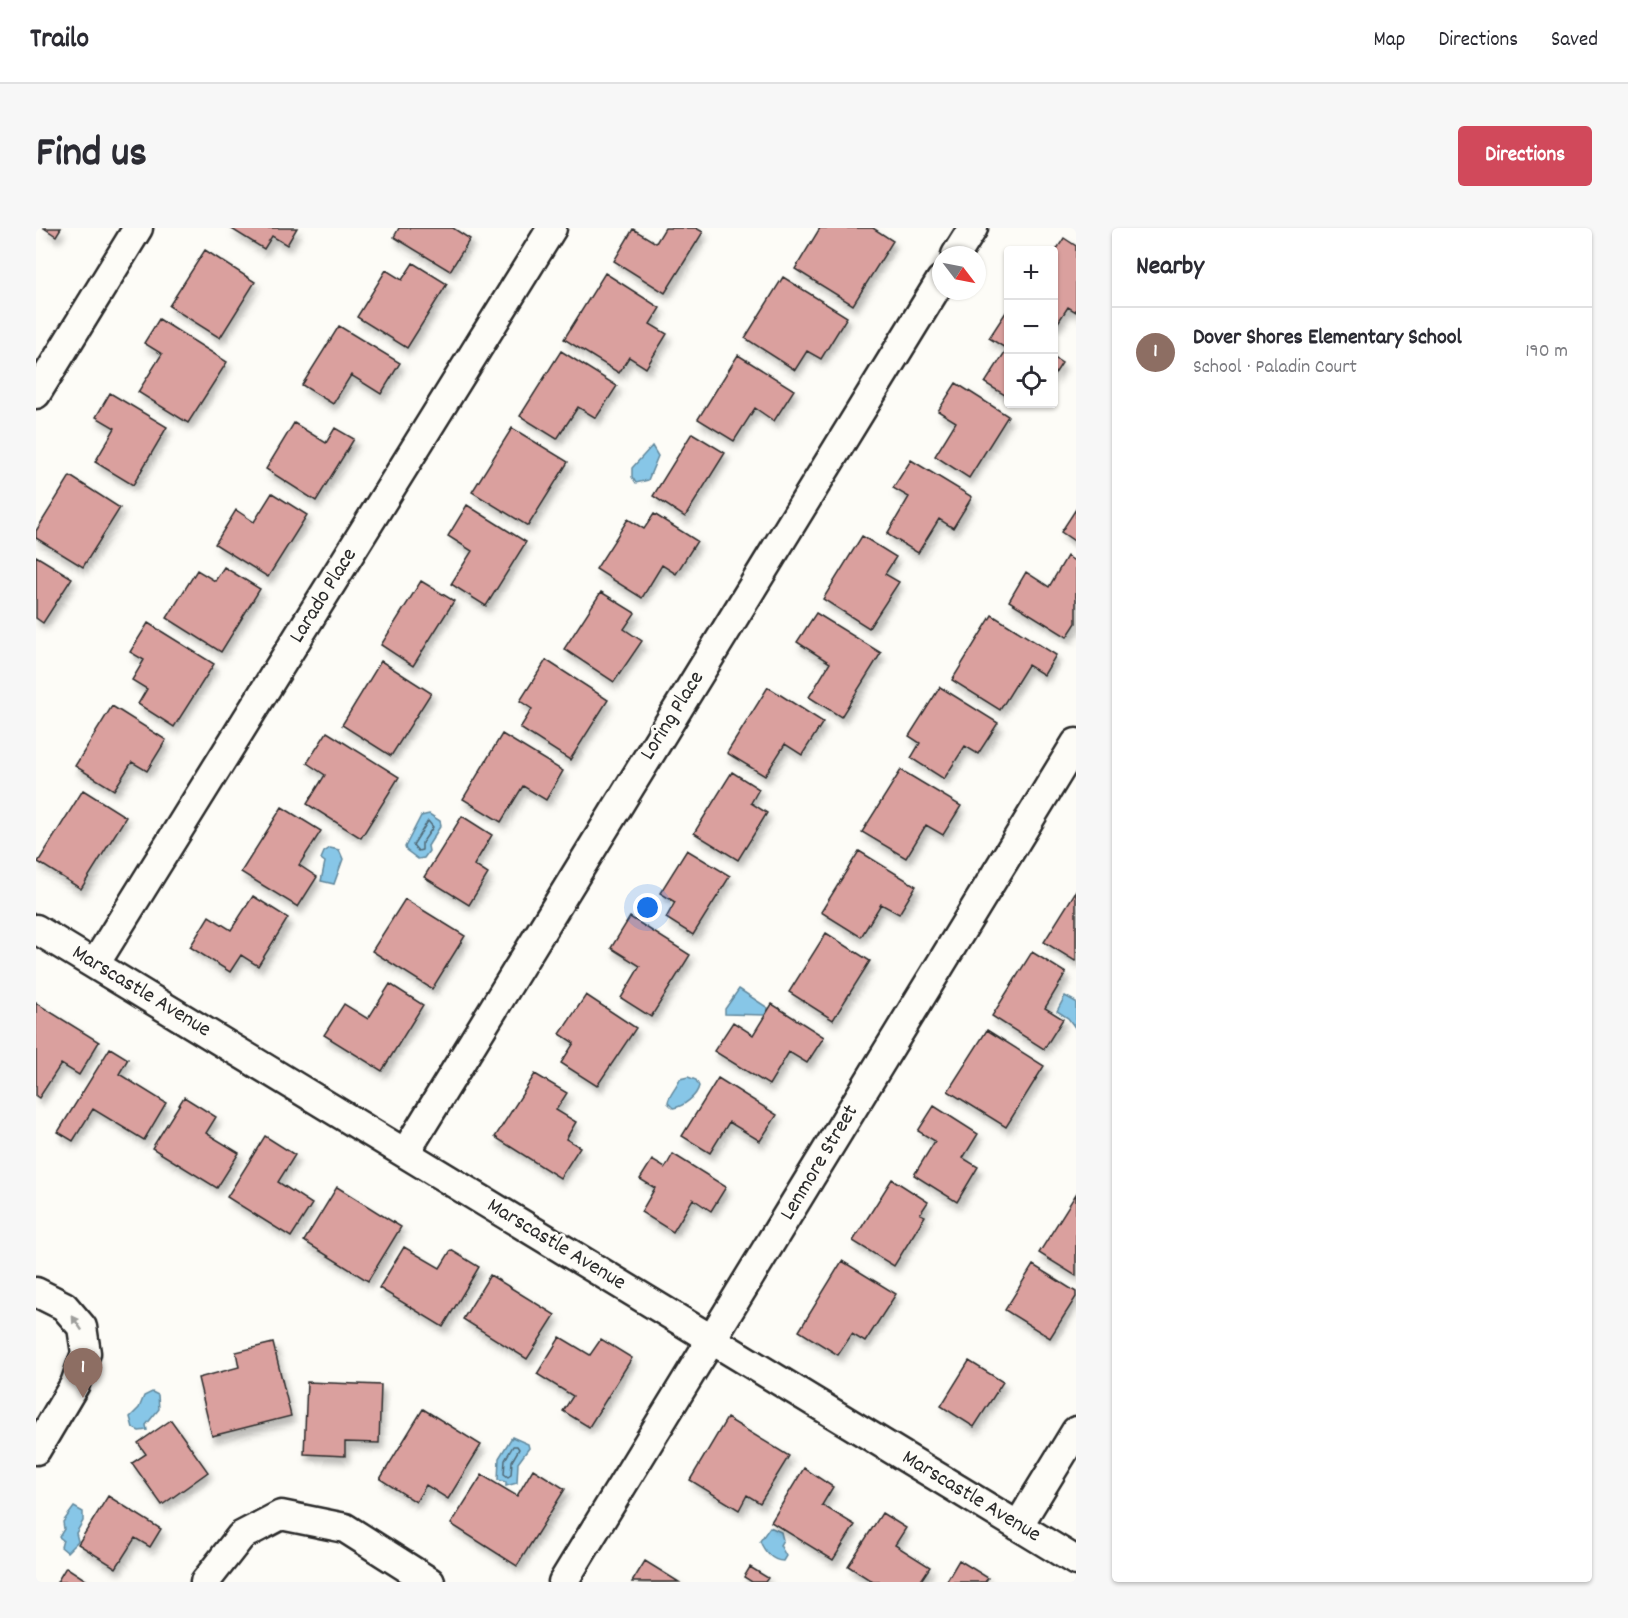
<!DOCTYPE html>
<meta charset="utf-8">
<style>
:root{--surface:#fff;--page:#f7f7f7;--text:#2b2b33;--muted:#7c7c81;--line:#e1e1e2;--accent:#d1495b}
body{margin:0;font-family:Dekko,sans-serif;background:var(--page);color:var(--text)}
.controls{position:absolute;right:18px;top:18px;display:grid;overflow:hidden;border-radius:6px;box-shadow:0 2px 4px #0004}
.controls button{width:54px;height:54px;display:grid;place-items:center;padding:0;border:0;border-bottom:2px solid var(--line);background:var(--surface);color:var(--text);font:30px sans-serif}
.compass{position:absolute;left:896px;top:18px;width:54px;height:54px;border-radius:50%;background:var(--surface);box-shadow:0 2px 4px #0004;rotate:122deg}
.you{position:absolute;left:612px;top:680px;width:21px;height:21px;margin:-15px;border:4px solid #fff;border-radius:50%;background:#1a73e8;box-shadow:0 0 0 9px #1a73e833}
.badge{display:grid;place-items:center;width:39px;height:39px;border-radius:50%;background:var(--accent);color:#fff;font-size:20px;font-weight:700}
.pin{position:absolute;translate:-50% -50px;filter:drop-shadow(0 2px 3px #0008)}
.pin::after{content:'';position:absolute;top:32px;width:21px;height:18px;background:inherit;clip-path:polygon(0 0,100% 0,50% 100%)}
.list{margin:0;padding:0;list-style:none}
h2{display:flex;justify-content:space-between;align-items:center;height:78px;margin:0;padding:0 24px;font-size:26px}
h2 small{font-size:20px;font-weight:400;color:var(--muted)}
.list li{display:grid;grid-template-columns:39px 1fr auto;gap:18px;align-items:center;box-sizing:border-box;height:90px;padding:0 24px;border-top:2px solid var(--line)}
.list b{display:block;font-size:22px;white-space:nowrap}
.list p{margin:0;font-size:20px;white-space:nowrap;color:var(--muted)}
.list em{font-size:20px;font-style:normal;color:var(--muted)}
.icon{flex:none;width:33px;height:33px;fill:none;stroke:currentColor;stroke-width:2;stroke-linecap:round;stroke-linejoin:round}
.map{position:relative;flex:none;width:1040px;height:1354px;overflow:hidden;border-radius:6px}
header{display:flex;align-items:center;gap:36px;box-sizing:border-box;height:84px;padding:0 30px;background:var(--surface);border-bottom:2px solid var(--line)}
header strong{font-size:28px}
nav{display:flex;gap:33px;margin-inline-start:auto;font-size:21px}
.intro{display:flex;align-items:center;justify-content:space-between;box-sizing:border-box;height:144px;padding:0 36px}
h1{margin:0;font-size:42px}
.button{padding:15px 27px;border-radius:6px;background:var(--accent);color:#fff;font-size:21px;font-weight:700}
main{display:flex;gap:36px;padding:0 36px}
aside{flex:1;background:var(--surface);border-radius:6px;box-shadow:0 2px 4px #0004}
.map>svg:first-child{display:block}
</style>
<header>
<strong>Trailo</strong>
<nav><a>Map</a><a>Directions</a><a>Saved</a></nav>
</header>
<div class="intro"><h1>Find us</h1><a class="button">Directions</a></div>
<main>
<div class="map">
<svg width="1040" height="1354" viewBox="0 0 1040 1354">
<defs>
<filter id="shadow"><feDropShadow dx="3.5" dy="6" stdDeviation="3" flood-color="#0004"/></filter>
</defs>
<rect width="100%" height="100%" fill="#fdfcf7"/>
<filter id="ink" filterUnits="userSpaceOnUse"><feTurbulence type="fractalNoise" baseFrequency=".0167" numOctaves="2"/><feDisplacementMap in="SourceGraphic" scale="12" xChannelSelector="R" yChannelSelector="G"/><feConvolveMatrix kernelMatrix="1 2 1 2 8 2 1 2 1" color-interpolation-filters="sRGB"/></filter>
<g filter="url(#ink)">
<path fill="#87c6e7" stroke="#62889c" stroke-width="1.5" d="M616 218 622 228 612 252 600 255 596 249V240Z
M393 586 404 593 405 597 392 618 393 623 388 630 382 631 370 622 369 619 385 588Z
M294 620 303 622 307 631 298 656 285 653 289 634 285 631 288 624Z
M703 761 732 780 729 787 689 786V781Z
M1029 768 1040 774V801L1032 790 1021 783Z
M652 849 660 852 663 858C661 868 647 879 637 880L632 875C632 868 641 860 644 851Z
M116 1164 122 1167 123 1181 110 1197 111 1202 103 1203 97 1200 94 1189 103 1180 108 1168Z
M476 1209 492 1216 493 1220 482 1235 481 1255 470 1258V1254L462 1252 463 1230Z
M38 1279 47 1284V1293L40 1305 42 1313 31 1324 25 1319 27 1312 23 1309 28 1301 27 1294Z
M734 1299 745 1304 747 1312 744 1317 750 1328 747 1333C736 1333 728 1323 724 1313Z"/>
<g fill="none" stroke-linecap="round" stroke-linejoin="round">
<path stroke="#506976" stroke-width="1.5" d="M392 593 397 599 386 615V622L382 623 377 617Z
M477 1218H481L483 1221 476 1233 475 1247 472 1249 468 1246 469 1232Z"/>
</g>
<path fill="#daa09e" stroke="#2b2b2b" stroke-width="1.5" filter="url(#shadow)" d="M8 0H25L20 8Z
M194 0H261L251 17 236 8 228 21Z
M363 0H417L434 11 414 43 358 9Z
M629 0H660L667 4 629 65 578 33 597 1 620 15Z
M784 0H837L857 13 817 77 759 41Z
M1028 10 1040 18V84L1032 79 1021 96 1017 94V27Z
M169 22 219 54 184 110 133 78Z
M377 35 411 56 371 120 321 89 350 42 366 52Z
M569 45 624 80 614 96 631 106 610 140 593 129 583 145 528 111Z
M747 49 811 89 785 131 771 123 759 142 709 110Z
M972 81V169L949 155 971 121 953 110Z
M123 91 191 134 152 195 102 164 126 126 108 115Z
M303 98 364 135 345 166 315 147 297 176 266 157Z
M525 123 581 158 560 190 542 179 521 211 484 188Z
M702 127 758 162 738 193 719 180 698 213 662 191Z
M1017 129 1026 135 1017 149Z
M920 155 972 188 933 250 899 228 920 194 902 183Z
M74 165 131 199 97 257 59 234 79 200 60 189Z
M258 195 290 215 299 200 318 211 280 273 230 241Z
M476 200 532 234 492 298 436 264Z
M656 205 689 225 649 289 617 268Z
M875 232 936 269 917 300 903 291 882 325 851 306 873 269 857 260Z
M34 248 84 280 47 339 0 310V303Z
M236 265 271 287 232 349 179 316 200 282 218 294Z
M431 277 490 314 450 378 415 356 436 323 412 308Z
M1040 281V314L1025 304Z
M618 286 661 313 640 346 626 337 606 370 560 341 592 291 608 301Z
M826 308 860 329 849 346 863 354 833 400 787 371Z
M0 328 36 350 7 395 0 390Z
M1031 328 1040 334V395L1031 409 973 373 990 344 1013 359Z
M188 339 224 361 185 424 131 390 161 342 179 353Z
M385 353 418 373 377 438 345 417Z
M565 364 599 385 588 401 606 413 578 454 528 421Z
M780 385 845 425 805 489 773 469 794 435 761 414Z
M956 387 1020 427 1008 447 992 437 964 482 916 452Z
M112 395 178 436 138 499 102 476 111 461 96 452 108 432 94 424Z
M510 432 572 472 534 532 484 500 496 481 484 473Z
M345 433 395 465 355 528 306 497Z
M732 459 787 494 766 527 749 516 729 548 691 525Z
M904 459 962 495 942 526 929 518 908 551 875 530 884 515 873 508Z
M76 478 130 512 111 543 96 534 78 562 39 538Z
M291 504 363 549 325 610 271 576 289 547 271 535Z
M466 506 527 543 510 572 487 558 465 594 427 571Z
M865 542 925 578 907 607 890 597 870 630 826 604Z
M696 544 723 561 715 575 731 585 702 632 658 605Z
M47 562 90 589 45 661 2 634Z
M246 579 285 603 263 637 281 649 262 679 205 644Z
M426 588 456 607 438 637 452 646 433 677 388 649Z
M651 622 694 648 657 707 630 690 639 674 624 665Z
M823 623 880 658 863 686 845 676 825 709 785 684Z
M1040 663V731L1039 733 1008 714Z
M217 668 252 690 222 738 205 727 194 744 154 719 173 688 195 702Z
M369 671 429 708 396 761 336 723Z
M594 689 654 727 615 789 585 770 604 738 575 720Z
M790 705 834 733 797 792 753 764Z
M996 724 1030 745 1009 780 1027 791 1008 821 956 788Z
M354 756 387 777 346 843 288 807 308 776 332 791Z
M550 767 600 800 561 858 525 835 538 815 524 806Z
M0 775 63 814 43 847 25 836 3 870 0 868Z
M736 776 788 809 771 835 753 824 733 857 678 823 697 794 717 807Z
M951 802 1008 838 970 899 912 863Z
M74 820 92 831 83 846 130 875 108 912 57 881 37 913 22 904Z
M499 846 531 865 520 882 540 894 530 911 544 919 524 950 459 909Z
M682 850 741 887 724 913 693 894 674 925 646 908Z
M148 869 180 889 170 905 203 925 181 960 116 920Z
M898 878 942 906 927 930 942 939 921 974 878 947 899 913 882 903Z
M229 908 259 927 242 954 276 976 255 1009 191 969Z
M637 926 690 959 675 983 657 971 637 1004 605 984 619 960 604 951 616 932 629 940Z
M856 951 892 974 884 986 889 988 858 1038 817 1013Z
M301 959 365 999 332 1053 268 1013Z
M1040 966V1048L1003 1025Z
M368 1019 404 1040 415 1022 443 1039 407 1099 343 1060Z
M806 1033 860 1066 829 1114 816 1106 802 1127 763 1103Z
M997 1037 1040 1064V1069L1014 1110 969 1082Z
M454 1047 519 1087 491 1131 427 1091Z
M524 1109 554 1127 565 1111 596 1130 553 1199 527 1183 537 1168 501 1146Z
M237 1115 255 1188 176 1208 162 1150 203 1139 200 1124Z
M933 1133 967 1154 938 1199 905 1178Z
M271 1154 345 1157 343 1215 309 1214V1228L268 1226Z
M387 1181 445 1217 412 1271 390 1257 380 1274 344 1251Z
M691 1190 753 1228 724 1275 711 1267 703 1282 654 1252Z
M135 1192 172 1244 126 1277 96 1235 110 1226 102 1215Z
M768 1240 797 1259 786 1277 819 1297 797 1332 735 1294Z
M497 1241 529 1261 481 1338 415 1296 446 1247 481 1268Z
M72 1268 125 1301 114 1319 99 1310 80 1340 42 1316Z
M846 1285 870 1300 859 1317 894 1339 884 1354H837L812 1338Z
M923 1332 952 1350 949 1354H910Z
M609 1333 643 1354H596Z
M30 1339 53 1354H21Z
M714 1339 732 1350 729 1354H716L708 1349Z"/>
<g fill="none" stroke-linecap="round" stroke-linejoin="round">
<defs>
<path id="minor" d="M920 27 937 0
M0 166 102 0
M0 701 1040 1333
M59 736 516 0
M369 925 905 52
M0 1064 28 1078 46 1099 50 1125 39 1156 0 1222
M982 1298 1040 1203
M169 1354 205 1308 245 1287 309 1300 394 1354
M527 1354 1040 515"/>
</defs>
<use href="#minor" stroke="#2b2b2b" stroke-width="33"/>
<use href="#minor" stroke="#fdfcf7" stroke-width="28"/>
</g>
<defs><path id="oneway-solid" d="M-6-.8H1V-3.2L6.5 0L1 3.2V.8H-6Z" transform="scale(1.5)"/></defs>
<use fill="#9e9e9b" href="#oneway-solid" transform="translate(41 1095) rotate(-124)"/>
</g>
<g text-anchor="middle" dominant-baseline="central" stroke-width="6" stroke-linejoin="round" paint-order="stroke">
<g font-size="22" fill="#2b2b2b" stroke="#fdfcf7">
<text transform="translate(288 368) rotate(-58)">Larado Place</text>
<text transform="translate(637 488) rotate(-58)">Loring Place</text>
<text transform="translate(105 764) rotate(31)">Marscastle Avenue</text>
<text transform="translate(784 935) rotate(-59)">Lenmore Street</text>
<text transform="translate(520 1017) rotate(31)">Marscastle Avenue</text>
<text transform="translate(935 1269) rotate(31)">Marscastle Avenue</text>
</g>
</g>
</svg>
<div class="controls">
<button>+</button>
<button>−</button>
<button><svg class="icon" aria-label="locate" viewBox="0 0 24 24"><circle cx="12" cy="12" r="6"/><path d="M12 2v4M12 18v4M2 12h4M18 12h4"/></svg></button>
</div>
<svg class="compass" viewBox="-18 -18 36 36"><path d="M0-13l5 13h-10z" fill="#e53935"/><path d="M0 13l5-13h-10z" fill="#7c7c81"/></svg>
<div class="you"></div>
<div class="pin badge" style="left:47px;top:1170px;background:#8d6e63">1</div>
</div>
<aside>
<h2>Nearby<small></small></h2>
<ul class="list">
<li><span class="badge" style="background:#8d6e63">1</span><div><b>Dover Shores Elementary School</b><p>School · Paladin Court</p></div><em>190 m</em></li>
</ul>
</aside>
</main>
